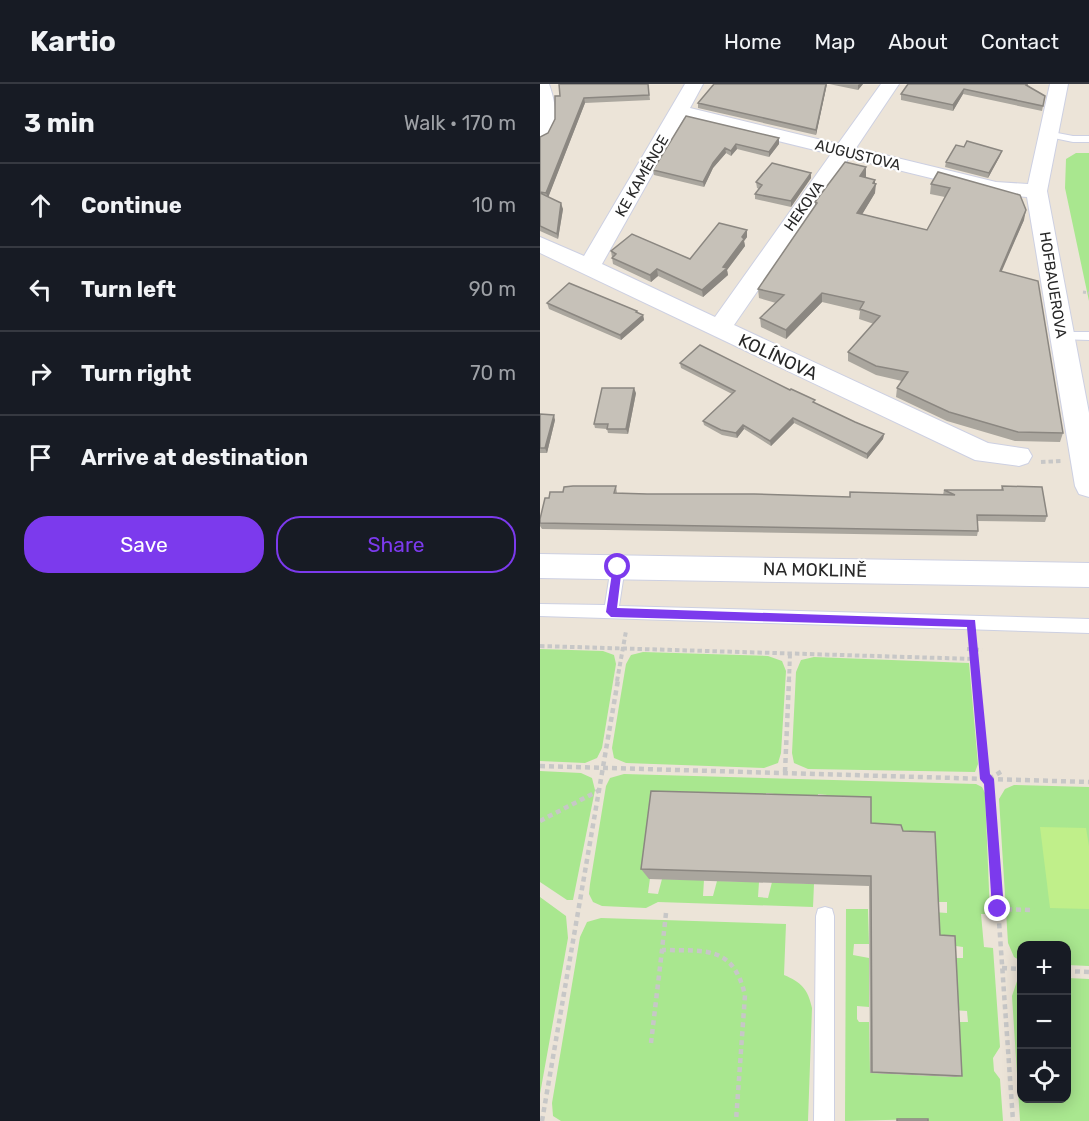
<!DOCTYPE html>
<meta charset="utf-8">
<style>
:root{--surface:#171b24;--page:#20242c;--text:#f1f3f6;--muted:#9ea1a6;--line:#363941;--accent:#7c3aed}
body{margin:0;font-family:Rubik,sans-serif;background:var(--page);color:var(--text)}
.controls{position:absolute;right:18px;bottom:18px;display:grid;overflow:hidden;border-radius:12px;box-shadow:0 3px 15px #0003}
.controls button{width:54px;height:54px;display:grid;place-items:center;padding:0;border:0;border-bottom:2px solid var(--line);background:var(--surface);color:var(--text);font:30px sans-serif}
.stop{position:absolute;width:18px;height:18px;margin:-14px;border:4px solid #7c3aed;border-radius:50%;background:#fff}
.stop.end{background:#7c3aed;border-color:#fff;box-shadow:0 2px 6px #0008}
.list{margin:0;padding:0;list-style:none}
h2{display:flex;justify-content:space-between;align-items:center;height:78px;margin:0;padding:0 24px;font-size:26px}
h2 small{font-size:20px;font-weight:400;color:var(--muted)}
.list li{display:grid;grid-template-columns:39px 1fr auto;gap:18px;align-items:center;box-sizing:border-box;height:84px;padding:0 24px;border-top:2px solid var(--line)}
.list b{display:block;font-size:22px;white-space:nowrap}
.list em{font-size:20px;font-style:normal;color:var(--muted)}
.actions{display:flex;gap:12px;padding:18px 24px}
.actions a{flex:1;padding:14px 0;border:2px solid var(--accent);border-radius:24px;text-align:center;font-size:21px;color:var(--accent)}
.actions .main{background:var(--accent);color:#fff}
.icon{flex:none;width:33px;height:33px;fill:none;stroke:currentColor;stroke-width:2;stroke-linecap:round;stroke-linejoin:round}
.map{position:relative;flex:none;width:549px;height:1037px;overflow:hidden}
header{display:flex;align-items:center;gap:36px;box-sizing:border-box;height:84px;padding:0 30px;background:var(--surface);border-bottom:2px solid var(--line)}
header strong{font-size:28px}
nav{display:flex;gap:33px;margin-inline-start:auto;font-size:21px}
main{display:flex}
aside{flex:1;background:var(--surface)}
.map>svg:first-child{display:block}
</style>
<header>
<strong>Kartio</strong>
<nav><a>Home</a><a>Map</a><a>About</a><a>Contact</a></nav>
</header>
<main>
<aside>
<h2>3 min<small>Walk · 170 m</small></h2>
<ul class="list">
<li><svg class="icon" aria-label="ahead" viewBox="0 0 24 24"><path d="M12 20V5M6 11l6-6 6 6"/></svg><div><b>Continue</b></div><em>10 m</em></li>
<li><svg class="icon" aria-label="left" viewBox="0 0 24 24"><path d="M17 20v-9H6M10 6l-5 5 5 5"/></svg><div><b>Turn left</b></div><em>90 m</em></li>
<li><svg class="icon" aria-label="right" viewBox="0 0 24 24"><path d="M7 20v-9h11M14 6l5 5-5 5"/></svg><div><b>Turn right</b></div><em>70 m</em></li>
<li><svg class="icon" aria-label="arrive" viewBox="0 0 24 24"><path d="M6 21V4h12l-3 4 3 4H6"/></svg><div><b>Arrive at destination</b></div></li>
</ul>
<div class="actions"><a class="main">Save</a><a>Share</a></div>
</aside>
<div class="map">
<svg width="549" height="1037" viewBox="0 0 549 1037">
<rect width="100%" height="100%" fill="#ece4d8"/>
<path fill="#a9e78f" d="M536 69H549V217L525 104 526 75Z
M0 565 63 567 74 571 76 580 62 664 57 674 45 679 0 677Z
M103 568 228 572 242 577 246 587 241 669 238 679 224 684 86 679 74 674 72 664 86 580 91 571Z
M274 573 429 579 438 680 435 688 268 685 254 679 252 669 256 588 261 576Z
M0 687 41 689 52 694 55 706 33 816H27L0 798Z
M84 690 436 700 442 703 445 709 450 830H441L444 863 453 864 460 963 453 974 454 987 460 995 463 1037H387L386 1035 305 1037 306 825H328L329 860H314L313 871 329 874V923L317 922V935L319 938H329L330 989 415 993 412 938H428L427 927 412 926 409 874H423V863L394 859 393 828 407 829V818H393L328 751V732L331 731V727L287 725V711L278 710 277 724 235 723V710L226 709 225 723 130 720 131 707H122L108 809 118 810 122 795 164 796 163 812H173L177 797 219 798 218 813 228 814 232 798 274 800 273 823 118 818 106 824 62 822 53 818 49 810 50 800 66 702 70 694Z
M474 701 549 703V882L527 881 526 862H482L481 877 474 873 468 859 459 715 465 705Z
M0 813 26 832 28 854 0 1010Z
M61 834 246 840 244 891C261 898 268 905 272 924L268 1037H21L13 1032 12 1019 40 853 47 838Z
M527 894 549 895V1037H480L472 912 477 897 481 896 482 1014H526Z"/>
<path fill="#c0ef8a" d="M500 743 546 744 549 762V825L510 824Z"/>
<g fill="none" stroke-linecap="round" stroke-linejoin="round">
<defs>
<path id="lane" d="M507 47 533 52H549V58H533L504 52 502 50Z
M521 248H549V256L517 255V249Z
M78 477 83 479 85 483 79 522 549 535V549L0 532V520L65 521 71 483 73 479Z
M285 823 292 825 294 832V1037H274L276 832 278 825Z"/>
<path id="street" d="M0 0H9C15 17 23 50 0 56Z
M145 0H163L150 24 298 60 341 0H359L316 64 456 98 488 100 510 0H528L507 107 549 329V413L539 410 535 402 487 113 456 110 309 74 194 241 448 359 488 365 492 372 488 379 479 382 435 376 0 169V153L44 172ZM144 34 291 70 175 233 62 180Z
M0 470 549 479V503L0 494Z"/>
</defs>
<use href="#lane" stroke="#cdd0e2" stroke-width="2"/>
<use href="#street" stroke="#cdd0e2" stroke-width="2"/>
<path stroke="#c7c7c7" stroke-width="3" stroke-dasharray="3 2" stroke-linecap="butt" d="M543 208 549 209"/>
<path stroke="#c7c7c7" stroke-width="4" stroke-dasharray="4.5 3" stroke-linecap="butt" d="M501 378 521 377
M434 557 437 597
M0 562 435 575
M427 565 442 566
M77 597 86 547
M249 597 250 570"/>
<path stroke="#c7c7c7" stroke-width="4.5" stroke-dasharray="5 4" stroke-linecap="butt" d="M437 596 445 695
M0 682 449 695 473 1037
M245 688 249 596
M449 695 549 698
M449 695 464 686
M0 737 58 707
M458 825 494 826
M126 829 122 866C165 867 193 861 205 911L196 1037
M462 884 482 885
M526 887 549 888
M111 959 122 866
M2 1037 78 596"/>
<use href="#lane" fill="#fff" fill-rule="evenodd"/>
<use href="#street" fill="#fff" fill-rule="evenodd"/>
</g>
<path fill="#aaa69e" d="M108 0 110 16 45 19 8 113 23 125 18 155 0 147V53L8 49 15 35V12Z
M287 0 276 51 158 24V19Z
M289 0H323L318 6Z
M368 0H488V2L505 12 502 27 423 10 413 27 361 16V10Z
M146 32 239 54V60L229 73 197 65 191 72 186 69 173 84 164 103 114 91 113 86Z
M460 72 448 94 405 83 406 78Z
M398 88 484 136 461 187 523 349 520 358 475 357 407 337 356 313 357 304 362 297 336 291 308 277V268L334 240 319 235 320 227 282 218 246 255 221 243 220 234 236 219 219 214 218 205 275 122V118L325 94 335 96V109L322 130 387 146 405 113 390 110 391 100Z
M271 89V94L251 123 215 115V110L219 105 217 104 216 98Z
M207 146V153L204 157 205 162 187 186 188 191 163 213 118 192 111 198 73 180 71 167 150 175Z
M7 219 97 227 98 229 103 231 104 236 81 256 9 225Z
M140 279 275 319 315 338 344 350 343 355 327 375 254 339 231 362 204 345 197 354 182 351 164 341 163 337 192 310 141 284Z
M96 309 88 350 68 349 67 345 55 344 54 340Z
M0 330 15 336 7 369H0Z
M76 402 77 409 107 410 310 413 403 411 404 406H461L462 402 507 432 505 438 437 437 438 447 437 452 2 445 0 442V435L9 414 23 408Z
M331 739 400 851 422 992 415 993 330 989 329 802 109 795 101 785Z"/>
<path fill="#8b8781" d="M286 0H287L276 51V46Z
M319 0H323L318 6V1Z
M424 5 423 10 413 27V21Z
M44 14 45 19 8 114 6 109Z
M239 54V60L229 73V68Z
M196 60 197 65 191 72V67Z
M185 64 186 69 173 84 164 103 163 98 173 79Z
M462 67 460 72 448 94 449 89Z
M326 83V93L320 102V92Z
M271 89V94L251 123V117Z
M335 96V102L336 100 335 109 317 139V129Z
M21 119 23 125 18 155 17 150Z
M486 126 484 136 458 196 460 187Z
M207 146V153L204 157 205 162 187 186 188 191 163 213 162 206 183 183Z
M117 185 118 192 111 198 110 191Z
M282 209V218L246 255V246Z
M103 231 104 236 81 256 80 251Z
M94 304 96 309 88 350 86 345Z
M14 331 15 336 7 369 5 364Z
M253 334 254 339 231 362 230 357Z
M203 341 204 345 197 354 196 349Z
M344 350 343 355 327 375V370Z"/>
<path fill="#c6c1b8" stroke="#8b8781" stroke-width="1.5" d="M19 0H108L109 11 44 14 6 109 0 108V53L8 49 15 35V12H20Z
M174 0H286L276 46 158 19Z
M368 0H487L486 1 505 12 503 22 424 5 413 21 361 10Z
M146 32 239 54 229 68 196 60 191 67 185 64 173 79 163 98 113 86Z
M427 57 462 67 449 89 406 78 416 61 424 63Z
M305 78 326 83 320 92 335 96 333 99 336 100 317 129 387 146 410 104 391 100 398 88 480 111 486 126 460 187 498 197 523 349 478 348 409 328 357 304 368 288 336 282 308 268 340 232 320 225 324 218 282 209 246 246 220 234 244 211 218 205 277 119 275 118Z
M232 79 271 89 251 117 215 110 222 101 216 98Z
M0 109 21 119 17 150 0 142Z
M179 139 207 146 202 153 204 155 183 183 187 184 162 206 117 185 110 191 72 174 76 170 71 167 92 150 150 175Z
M29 199 97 227 96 228 103 231 80 251 7 219Z
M160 261 250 306 251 305 275 316 273 318 315 338 344 350 327 370 253 334 230 357 203 341 196 349 181 346 163 337 195 307 140 279Z
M62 304H94L86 345H67L68 340H54Z
M0 330 14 331 5 364H0Z
M33 402H76L74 409 107 410H214L310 413V408L415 411 404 406H463L462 402 502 403 507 432 437 431 438 447 0 439V435L5 414H9L10 408H23L24 403Z
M111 707 331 713V739L361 741 363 747 395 748 400 851 415 852 422 992 332 988 331 792 101 785Z
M357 1035H388V1037H357Z"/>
<path fill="#7c3aed" d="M78 479 82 483 77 524 435 536 450 690 454 695 464 825 462 830H454L452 825 444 700 440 695 427 543 71 533 66 528 73 483Z"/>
<g text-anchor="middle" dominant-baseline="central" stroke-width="4.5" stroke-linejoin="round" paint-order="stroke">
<g font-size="15" fill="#282828" stroke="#fff">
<text transform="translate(318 71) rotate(14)">AUGUSTOVA</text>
<text transform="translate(102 92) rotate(-60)">KE KAMÉNCE</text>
<text transform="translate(264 122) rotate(-55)">HEKOVA</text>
<text transform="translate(513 201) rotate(81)">HOFBAUEROVA</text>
</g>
<g font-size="18" fill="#282828" stroke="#fff">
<text transform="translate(238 273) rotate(25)">KOLÍNOVA</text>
<text transform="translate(275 486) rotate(1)">NA MOKLINĚ</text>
</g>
</g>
</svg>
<div class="controls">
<button>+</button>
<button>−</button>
<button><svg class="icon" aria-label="locate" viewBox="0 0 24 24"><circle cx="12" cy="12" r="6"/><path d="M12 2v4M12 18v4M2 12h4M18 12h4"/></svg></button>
</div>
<div class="stop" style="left:78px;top:483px"></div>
<div class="stop end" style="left:458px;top:825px"></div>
</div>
</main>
